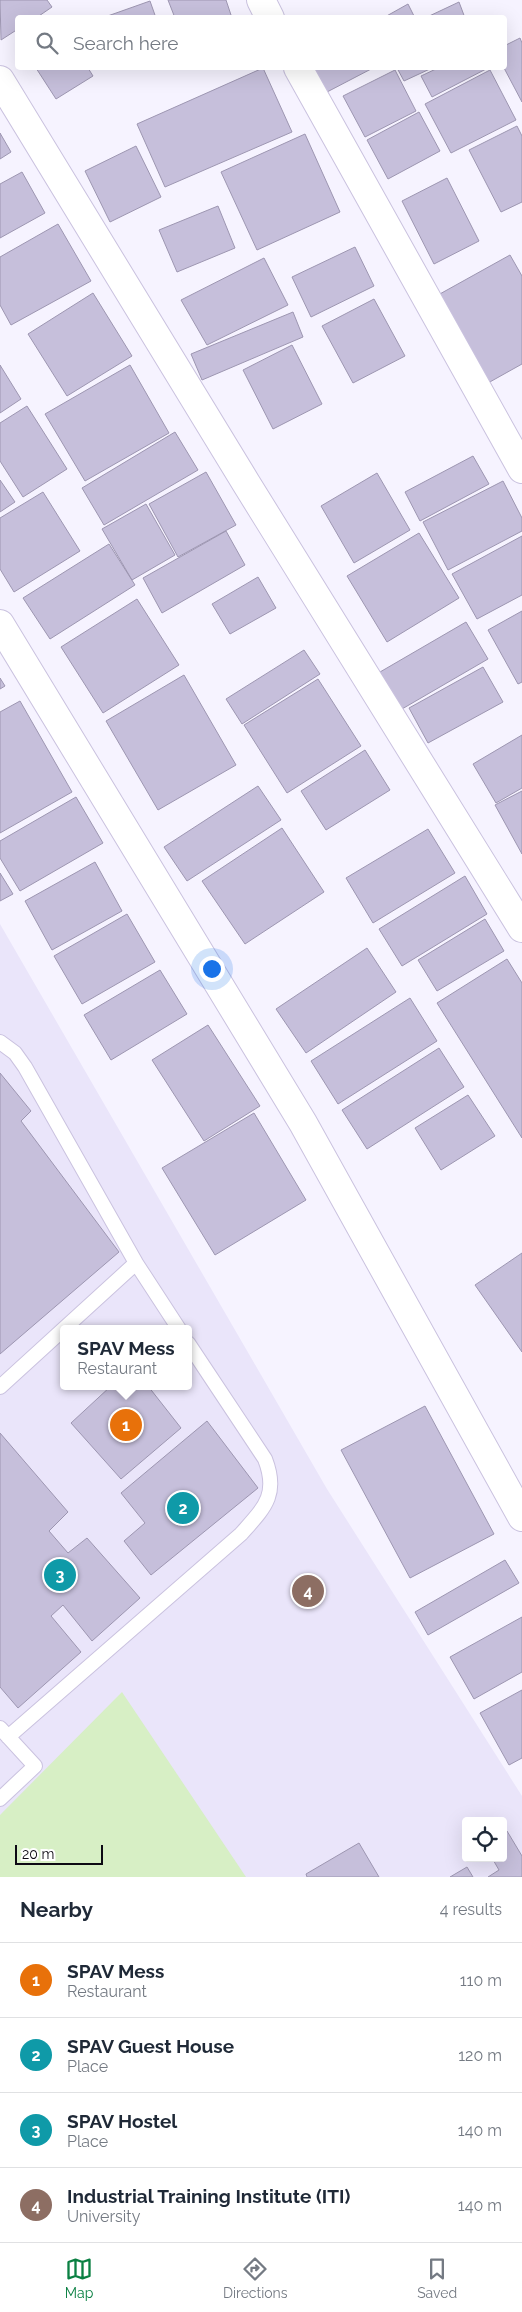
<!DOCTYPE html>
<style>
:root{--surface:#fff;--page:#f2f2f3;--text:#1f2937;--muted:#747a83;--line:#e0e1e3;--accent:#0b8043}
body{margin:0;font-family:Raleway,sans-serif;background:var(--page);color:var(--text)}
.controls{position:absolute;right:15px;bottom:15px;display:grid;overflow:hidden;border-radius:5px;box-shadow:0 5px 20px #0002}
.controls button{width:45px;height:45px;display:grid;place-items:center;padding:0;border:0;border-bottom:1px solid var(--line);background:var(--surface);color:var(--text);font:25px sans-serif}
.scale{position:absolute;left:15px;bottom:12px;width:88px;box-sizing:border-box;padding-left:5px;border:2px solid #0d0a14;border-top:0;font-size:14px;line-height:18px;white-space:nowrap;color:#0d0a14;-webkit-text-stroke:4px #fff;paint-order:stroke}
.you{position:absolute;left:211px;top:968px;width:18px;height:18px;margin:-12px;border:4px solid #fff;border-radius:50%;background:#1a73e8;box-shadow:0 0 0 8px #1a73e833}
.badge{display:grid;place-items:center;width:32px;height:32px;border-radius:50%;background:var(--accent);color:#fff;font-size:16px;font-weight:700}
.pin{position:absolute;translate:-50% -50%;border:2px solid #fff;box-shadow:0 1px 5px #0006}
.popup{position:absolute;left:60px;top:1325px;width:132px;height:65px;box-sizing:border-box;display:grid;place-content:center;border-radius:5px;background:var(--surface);filter:drop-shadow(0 1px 4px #0005);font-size:16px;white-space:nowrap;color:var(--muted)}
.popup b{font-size:19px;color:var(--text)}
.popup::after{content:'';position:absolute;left:50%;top:100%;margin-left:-10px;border:10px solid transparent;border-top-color:var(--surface)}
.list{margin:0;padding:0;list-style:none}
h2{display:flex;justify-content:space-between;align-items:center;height:65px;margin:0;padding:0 20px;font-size:21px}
h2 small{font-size:16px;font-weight:400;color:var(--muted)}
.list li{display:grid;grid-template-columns:32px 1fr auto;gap:15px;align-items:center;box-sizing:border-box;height:75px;padding:0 20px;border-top:1px solid var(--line)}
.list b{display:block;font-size:19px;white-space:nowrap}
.list p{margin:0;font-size:16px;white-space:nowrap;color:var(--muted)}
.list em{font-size:16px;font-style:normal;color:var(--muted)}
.icon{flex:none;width:28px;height:28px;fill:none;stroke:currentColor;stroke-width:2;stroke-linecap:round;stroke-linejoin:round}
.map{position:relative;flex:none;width:522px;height:1877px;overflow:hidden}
.search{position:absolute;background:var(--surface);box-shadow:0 5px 20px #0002;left:15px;right:15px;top:15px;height:55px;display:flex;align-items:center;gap:12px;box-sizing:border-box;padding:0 18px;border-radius:5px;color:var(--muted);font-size:19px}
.sheet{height:365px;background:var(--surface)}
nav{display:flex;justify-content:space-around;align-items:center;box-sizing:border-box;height:70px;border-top:1px solid var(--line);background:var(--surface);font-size:14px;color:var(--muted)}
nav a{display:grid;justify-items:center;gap:2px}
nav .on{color:var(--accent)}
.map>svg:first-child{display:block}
</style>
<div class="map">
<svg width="522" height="1877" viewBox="0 0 522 1877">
<rect width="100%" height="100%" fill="#f6f3ff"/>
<path fill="#eae5fa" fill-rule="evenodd" d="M0 924 327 1489 522 1796V1877H0ZM64 1329H188V1386H64ZM466 1821H503V1858H466Z"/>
<path fill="#d7efc5" d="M122 1692 246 1877H0V1815Z"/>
<path fill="#c6bfdb" stroke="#9d96b1" d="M0 0H47L52 7 36 18H18V29L1 40Z
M168 0H226L232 18H175Z
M150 1 156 18H102Z
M459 2 465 18H425Z
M408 4 415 18H383Z
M520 38 522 43V102L504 68V46Z
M36 68H88L93 76 56 99Z
M263 68 292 132 165 187 137 124Z
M314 68H373L327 92Z
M397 68H432L404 81Z
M438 68H488L432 97 421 76Z
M395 70 416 111 365 137 343 96Z
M490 70 516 120 451 153 425 104Z
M419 112 440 151 388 179 367 140Z
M517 126 522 136V202L501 212 469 150Z
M0 133 11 152 0 159Z
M305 134 340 212 257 250 221 172Z
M136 146 161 197 110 222 85 171Z
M22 172 45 213 0 238V184Z
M447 178 479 241 434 264 402 201Z
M218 206 235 248 177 272 159 230Z
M58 224 91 281 11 325 0 305V257Z
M355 247 374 286 311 317 292 277Z
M510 255 522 276V364L488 383 438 295Z
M264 258 288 305 207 345 181 300Z
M93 293 132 356 67 396 28 334Z
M374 299 405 356 353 383 322 326Z
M293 312 303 337 202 380 191 354Z
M292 345 322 404 273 429 243 370Z
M0 365 21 399 0 413Z
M130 365 169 433 85 481 45 414Z
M27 406 67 469 23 497 0 461V423Z
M175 432 198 470 104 525 82 488Z
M473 456 489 484 420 521 405 492Z
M206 472 236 525 178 557 149 504Z
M377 473 410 530 354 563 321 506Z
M0 480 15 502 0 512Z
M503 481 522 518V531L448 570 423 522Z
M43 492 80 551 14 592 0 569V518Z
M146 504 175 555 132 580 102 529Z
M226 531 245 565 162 613 143 578Z
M419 533 459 598 387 642 347 576Z
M522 536V595L477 619 452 574Z
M109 544 135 585 50 639 23 598Z
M258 577 276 608 230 634 212 604Z
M137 599 179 665 103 713 61 647Z
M522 611V682L518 684 488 630Z
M466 622 488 659 402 709 380 672Z
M304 650 320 674 242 724 226 699Z
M483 667 503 702 428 743 409 708Z
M184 675 236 765 158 810 106 721Z
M0 678 5 686 0 689Z
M318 679 361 746 287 793 244 725Z
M20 701 72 792 0 833V712Z
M522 735V788L496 803 473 764Z
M365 750 390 790 326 830 301 791Z
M258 786 281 820 187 881 164 847Z
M522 791V854L495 805Z
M76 797 103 843 20 891 0 858V841Z
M282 828 324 892 245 944 202 881Z
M428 829 455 873 373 923 346 878Z
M95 862 122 911 52 950 25 901Z
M0 873 13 894 0 901Z
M465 876 487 914 402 966 379 929Z
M127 914 155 962 82 1004 54 956Z
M485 919 504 951 437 991 418 960Z
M367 948 396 992 306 1053 276 1009Z
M507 959 522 983V1138L437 1003Z
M160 970 187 1014 111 1060 84 1015Z
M410 998 437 1041 338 1104 311 1061Z
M208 1025 260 1106 204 1141 152 1060Z
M439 1048 464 1087 367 1149 342 1110Z
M0 1073 31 1111 21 1121 119 1252 0 1354Z
M468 1095 495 1136 441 1170 415 1128Z
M254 1113 306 1200 215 1255 162 1168Z
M522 1253V1352L475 1285Z
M111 1386H148L181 1428 121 1479 71 1423Z
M425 1406 494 1534 410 1578 341 1450Z
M207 1421 258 1488 151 1575 124 1541 145 1523 121 1493Z
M0 1433 68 1512 49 1531 68 1553 87 1538 140 1598 92 1641 63 1605 51 1616 81 1652 18 1708 0 1687Z
M505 1560 519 1583 428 1635 415 1612Z
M522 1617V1672L474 1699 450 1657Z
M522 1690V1758L509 1765 480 1713Z
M507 1831 522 1856V1877H488L499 1870 492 1858H503V1833Z
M359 1843 379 1877H307L306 1874Z
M467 1867 473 1877H450Z"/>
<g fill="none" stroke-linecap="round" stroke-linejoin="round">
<defs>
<path id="service" d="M0 1042 15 1053 25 1067 136 1263 179 1329
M0 1387 136 1263
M0 1728 35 1766 0 1799
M8 1737 241 1534C264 1508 279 1495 265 1459L188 1343"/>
<path id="minor" d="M261 0 270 18
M298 68 522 469
M0 80 246 483 522 928"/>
<path id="tertiary" d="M0 624 303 1123 522 1517"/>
</defs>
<use href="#service" stroke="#cac2df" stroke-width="16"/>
<use href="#minor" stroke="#cac2df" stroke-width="30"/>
<use href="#tertiary" stroke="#cac2df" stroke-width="30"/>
<use href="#service" stroke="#fff" stroke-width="14"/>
<use href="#minor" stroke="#fff" stroke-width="28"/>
<use href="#tertiary" stroke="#fff" stroke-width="28"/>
</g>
</svg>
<div class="controls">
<button><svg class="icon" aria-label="locate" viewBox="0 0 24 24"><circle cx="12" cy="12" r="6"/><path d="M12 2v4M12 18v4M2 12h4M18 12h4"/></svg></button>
</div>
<div class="scale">20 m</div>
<div class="you"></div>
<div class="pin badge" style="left:126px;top:1425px;background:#e8710a">1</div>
<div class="popup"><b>SPAV Mess</b>Restaurant</div>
<div class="pin badge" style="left:183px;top:1508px;background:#0f9aa8">2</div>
<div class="pin badge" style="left:60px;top:1575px;background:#0f9aa8">3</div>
<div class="pin badge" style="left:308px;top:1591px;background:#8d6e63">4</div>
<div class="search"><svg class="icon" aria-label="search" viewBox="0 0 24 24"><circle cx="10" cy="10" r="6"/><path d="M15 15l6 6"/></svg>Search here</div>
</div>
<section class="sheet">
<h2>Nearby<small>4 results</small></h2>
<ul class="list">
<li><span class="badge" style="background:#e8710a">1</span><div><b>SPAV Mess</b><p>Restaurant</p></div><em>110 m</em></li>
<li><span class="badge" style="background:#0f9aa8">2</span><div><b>SPAV Guest House</b><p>Place</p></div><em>120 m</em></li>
<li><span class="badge" style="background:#0f9aa8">3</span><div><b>SPAV Hostel</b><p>Place</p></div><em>140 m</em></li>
<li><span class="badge" style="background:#8d6e63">4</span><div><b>Industrial Training Institute (ITI)</b><p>University</p></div><em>140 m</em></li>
</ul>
</section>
<nav>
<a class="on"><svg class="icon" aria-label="map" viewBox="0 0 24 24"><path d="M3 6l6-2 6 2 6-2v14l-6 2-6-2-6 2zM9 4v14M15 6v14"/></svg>Map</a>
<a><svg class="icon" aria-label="directions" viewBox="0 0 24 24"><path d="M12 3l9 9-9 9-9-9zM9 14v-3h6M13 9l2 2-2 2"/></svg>Directions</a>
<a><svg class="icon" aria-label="saved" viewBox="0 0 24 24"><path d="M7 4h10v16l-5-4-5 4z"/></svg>Saved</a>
</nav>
